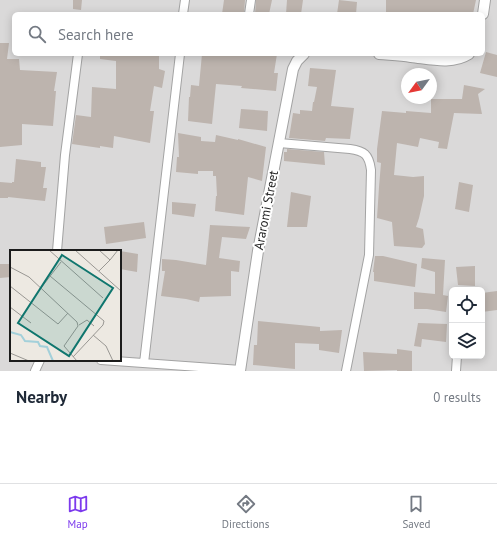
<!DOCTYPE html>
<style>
:root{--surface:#fff;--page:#f6f6f7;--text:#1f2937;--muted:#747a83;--line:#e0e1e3;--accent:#7c3aed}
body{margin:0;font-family:"PT Sans",sans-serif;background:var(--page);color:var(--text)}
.controls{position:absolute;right:12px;bottom:12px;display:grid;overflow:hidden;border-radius:6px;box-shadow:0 2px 10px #0003}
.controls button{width:36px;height:36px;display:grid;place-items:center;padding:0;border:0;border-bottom:1px solid var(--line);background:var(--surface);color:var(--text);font:20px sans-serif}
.compass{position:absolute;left:401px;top:68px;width:36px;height:36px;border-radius:50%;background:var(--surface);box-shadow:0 2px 10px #0003;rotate:237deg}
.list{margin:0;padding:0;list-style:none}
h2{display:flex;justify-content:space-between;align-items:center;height:52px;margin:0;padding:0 16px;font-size:17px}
h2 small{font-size:13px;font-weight:400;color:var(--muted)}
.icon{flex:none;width:22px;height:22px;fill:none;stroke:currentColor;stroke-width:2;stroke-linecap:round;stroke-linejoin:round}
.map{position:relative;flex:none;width:497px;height:371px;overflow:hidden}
.search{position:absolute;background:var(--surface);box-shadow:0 2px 10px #0003;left:12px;right:12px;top:12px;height:44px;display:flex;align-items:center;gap:10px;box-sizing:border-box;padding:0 14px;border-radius:6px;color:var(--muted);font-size:15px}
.sheet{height:112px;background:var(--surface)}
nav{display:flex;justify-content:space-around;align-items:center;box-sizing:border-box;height:56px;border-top:1px solid var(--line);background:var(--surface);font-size:11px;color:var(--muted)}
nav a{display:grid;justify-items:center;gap:2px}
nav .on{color:var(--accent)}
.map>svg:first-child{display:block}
</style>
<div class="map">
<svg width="497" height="371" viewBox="0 0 497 371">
<rect width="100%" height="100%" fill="#ede9e2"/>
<path fill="#dad9d9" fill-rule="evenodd" d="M0 0H497V371H0ZM14 14H483V54H14ZM407 74H431V98H407ZM11 251H120V360H11ZM452 290H482V356H452Z"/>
<path fill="#bdb4ae" d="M73 0H82L81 10 73 9Z
M224 0H245L244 14H222Z
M256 0H272L269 14H255Z
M287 0H303L301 14H286Z
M339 0 357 2 356 14H337Z
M386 0H476L473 14H386Z
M0 43H9L7 59H19L20 70 57 72 54 91H56L53 126 22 124V145L0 147Z
M486 52 497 55V77L480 73Z
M100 54H159V69L165 71 162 88 154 86 150 111H154L150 143 114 136 113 148 100 146V148L72 144 76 115 91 117 92 87 116 89V61L100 59Z
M202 54 249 55 277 54 274 73H278L276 91 241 88 242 86 216 84 212 124 188 121 189 97H190L191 85 199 86Z
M310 68 336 70 331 106 354 108 350 139 326 138 325 141 289 138 293 113 300 114V110L312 111 313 102H314L317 87 308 86Z
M464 85 485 89 478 94 482 114 454 113 447 149 438 148 439 142 420 138 418 147 397 143 394 175 413 177 424 176V196L419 218 416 227 423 229 425 244 422 248 394 246 392 222 377 218 379 187 381 163 377 162V149L382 111 406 113V111L431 113V99H462Z
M241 109 268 111 267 131 239 128Z
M178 133 201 137V141L215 142 216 135 238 140V139L266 147 262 181 248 177 244 215 215 211 216 196H217L216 176H213V171H198V174L176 172 177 157H179Z
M287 149 324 152 325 165 284 161V152H287Z
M16 159 41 162V167H46L43 188H47L45 201 8 197V198H0V182L12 183V182H14Z
M459 182 473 185 469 212 455 209Z
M291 192 311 196 307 227H287Z
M172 202 196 204 194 217 172 214Z
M144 222 146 238 106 244 104 227Z
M210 225 250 227 246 239 222 237 219 258 240 261 239 272 231 271V296L200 297 199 302 186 299 161 296 165 271H162V259L176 260 206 265Z
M120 251 138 254 137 272 120 269Z
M375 256H383L417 264 415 287 374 281V272H373Z
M422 258 445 260 443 295 448 296 446 312 427 309H414V292L435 294V272L421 268Z
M0 264H11V277L0 278Z
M475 266V286L458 285 456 267Z
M497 291V310L482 312V293Z
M258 321 320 327V331L342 330 339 353 319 350V344L295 343V369L253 365 254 345H257Z
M418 323 447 324 446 342 422 339 421 347 414 346Z
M397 349 412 351V371H397V370L364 371 363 352 397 354Z"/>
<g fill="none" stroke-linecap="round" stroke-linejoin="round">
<defs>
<path id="minor" d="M183 14 185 0
M249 14 251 0
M279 143 350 149C364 151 369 154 371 170L369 255 346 371
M57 251 65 155 78 54
M101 360 241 370
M144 363 180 54
M35 371 40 360
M456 371 457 356"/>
<path id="tertiary" d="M483 14 485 0
M379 54C390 55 400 55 411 57 430 59 452 65 469 54
M240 371 258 251 293 69 297 61 304 54"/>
</defs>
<use href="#minor" stroke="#a3a3a3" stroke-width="10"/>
<use href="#tertiary" stroke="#a3a3a3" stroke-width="12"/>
<use href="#minor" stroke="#fff" stroke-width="8"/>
<use href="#tertiary" stroke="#fff" stroke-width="10"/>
</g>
<g text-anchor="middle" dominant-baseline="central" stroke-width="4" stroke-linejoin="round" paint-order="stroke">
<g font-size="13" fill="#1c1c1c" stroke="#fff">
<text transform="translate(266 210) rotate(-79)">Araromi Street</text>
</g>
</g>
<g transform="translate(10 250)">
<rect width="111" height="111" fill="#ede9e2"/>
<path fill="none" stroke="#a3d0da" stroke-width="2" d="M0 82 11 85 15 91 28 92 30 96 37 97 43 111"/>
<path fill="none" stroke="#999793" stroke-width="1" d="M39 0 93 48M65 0 111 41M89 0 100 10 89 21M100 10 108 0M0 17 19 27 67 72 68 76 54 96 67 111M40 26 94 71 93 75 63 107M0 36 48 74 58 63M31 38 51 12M0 57 21 73M69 75 77 70 84 76M83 85 96 96 103 111M0 103 19 111"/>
<path fill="#0f766e" fill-opacity="0.15" stroke="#0f766e" stroke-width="2" d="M52 5 103 38 59 106 8 73Z"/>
<rect width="111" height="111" fill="none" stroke="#1c1c1c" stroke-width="2"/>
</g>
</svg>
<div class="controls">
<button><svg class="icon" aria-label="locate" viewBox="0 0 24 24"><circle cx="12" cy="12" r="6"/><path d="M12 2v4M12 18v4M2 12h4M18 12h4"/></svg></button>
<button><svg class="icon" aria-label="layers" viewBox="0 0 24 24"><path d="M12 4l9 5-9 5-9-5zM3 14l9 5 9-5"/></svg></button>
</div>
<svg class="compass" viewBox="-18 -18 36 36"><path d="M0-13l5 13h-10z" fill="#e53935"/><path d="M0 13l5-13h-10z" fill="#747a83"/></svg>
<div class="search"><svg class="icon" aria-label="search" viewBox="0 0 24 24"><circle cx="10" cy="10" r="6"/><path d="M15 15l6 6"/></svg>Search here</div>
</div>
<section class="sheet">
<h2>Nearby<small>0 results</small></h2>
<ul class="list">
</ul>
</section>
<nav>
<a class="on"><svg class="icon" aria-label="map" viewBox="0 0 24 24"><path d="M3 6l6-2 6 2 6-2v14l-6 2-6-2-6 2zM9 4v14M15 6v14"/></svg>Map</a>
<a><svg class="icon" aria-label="directions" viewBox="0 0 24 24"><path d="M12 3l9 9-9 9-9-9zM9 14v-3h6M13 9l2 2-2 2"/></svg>Directions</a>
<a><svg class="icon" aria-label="saved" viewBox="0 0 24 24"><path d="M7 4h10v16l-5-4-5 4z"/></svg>Saved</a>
</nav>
